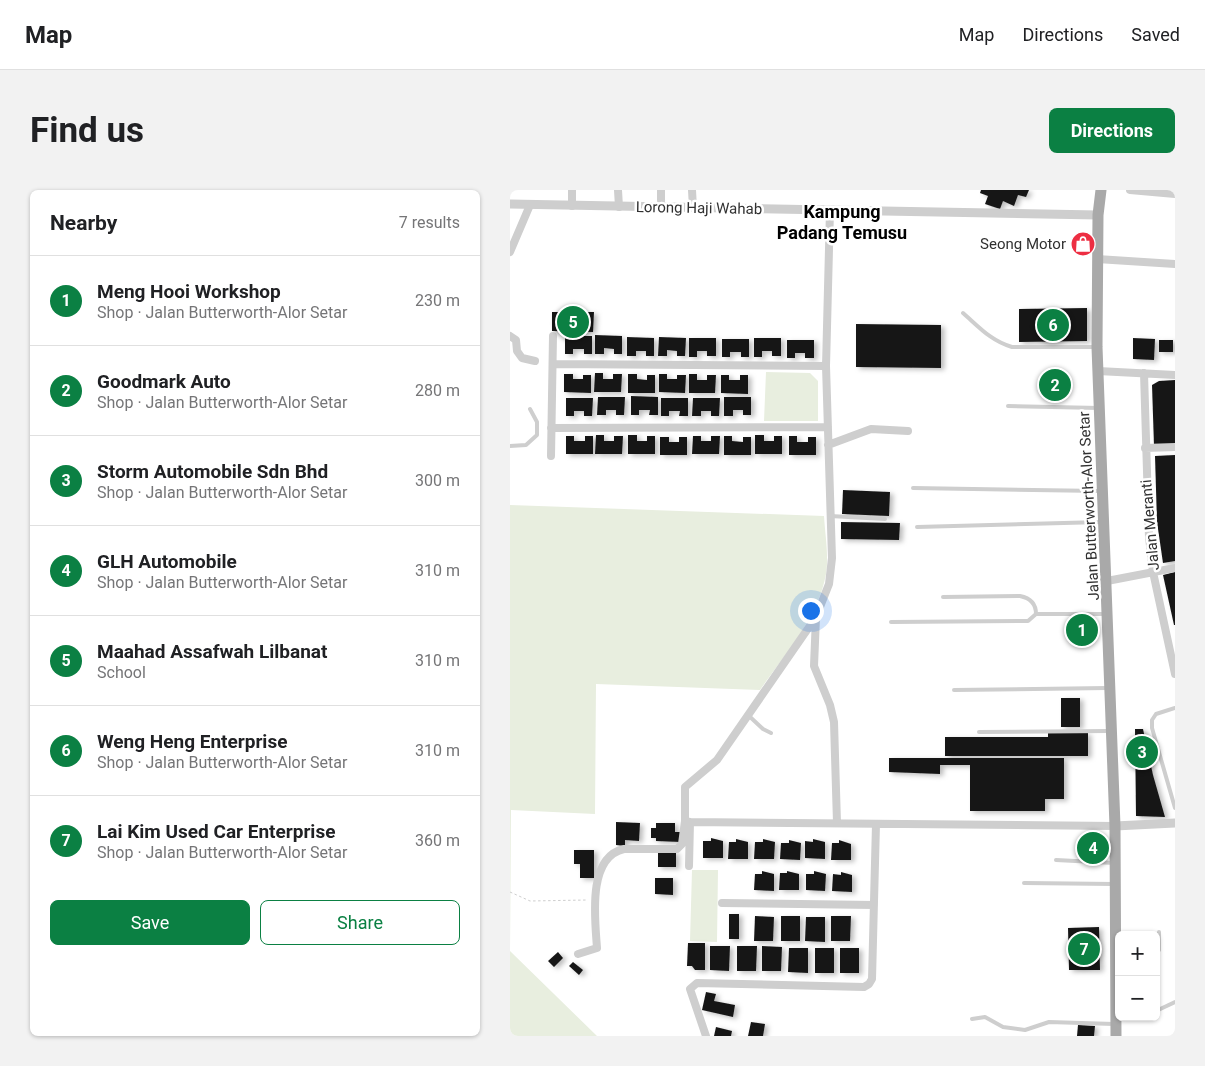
<!DOCTYPE html>
<meta charset="utf-8">
<style>
:root{--surface:#fff;--page:#f2f2f2;--text:#202124;--muted:#757577;--line:#e0e0e0;--accent:#0b8043}
body{margin:0;font-family:Roboto,sans-serif;background:var(--page);color:var(--text)}
.controls{position:absolute;right:15px;bottom:15px;display:grid;overflow:hidden;border-radius:8px;box-shadow:0 1px 4px #0004}
.controls button{width:45px;height:45px;display:grid;place-items:center;padding:0;border:0;border-bottom:1px solid var(--line);background:var(--surface);color:var(--text);font:25px sans-serif}
.you{position:absolute;left:300px;top:420px;width:18px;height:18px;margin:-12px;border:4px solid #fff;border-radius:50%;background:#1a73e8;box-shadow:0 0 0 8px #1a73e833}
.badge{display:grid;place-items:center;width:32px;height:32px;border-radius:50%;background:var(--accent);color:#fff;font-size:16px;font-weight:700}
.pin{position:absolute;translate:-50% -50%;border:2px solid #fff;box-shadow:0 1px 5px #0006}
.list{margin:0;padding:0;list-style:none}
h2{display:flex;justify-content:space-between;align-items:center;height:65px;margin:0;padding:0 20px;font-size:21px}
h2 small{font-size:16px;font-weight:400;color:var(--muted)}
.list li{display:grid;grid-template-columns:32px 1fr auto;gap:15px;align-items:center;box-sizing:border-box;height:90px;padding:0 20px;border-top:1px solid var(--line)}
.list b{display:block;font-size:19px;white-space:nowrap}
.list p{margin:0;font-size:16px;white-space:nowrap;color:var(--muted)}
.list em{font-size:16px;font-style:normal;color:var(--muted)}
.actions{display:flex;gap:10px;padding:15px 20px}
.actions a{flex:1;padding:11px 0;border:1px solid var(--accent);border-radius:8px;text-align:center;font-size:18px;color:var(--accent)}
.actions .main{background:var(--accent);color:#fff}
.map{position:relative;flex:none;width:665px;height:846px;overflow:hidden;border-radius:8px}
header{display:flex;align-items:center;gap:30px;box-sizing:border-box;height:70px;padding:0 25px;background:var(--surface);border-bottom:1px solid var(--line)}
header strong{font-size:24px}
nav{display:flex;gap:28px;margin-inline-start:auto;font-size:18px}
.intro{display:flex;align-items:center;justify-content:space-between;box-sizing:border-box;height:120px;padding:0 30px}
h1{margin:0;font-size:35px}
.button{padding:12px 22px;border-radius:8px;background:var(--accent);color:#fff;font-size:18px;font-weight:700}
main{display:flex;gap:30px;padding:0 30px}
aside{flex:1;background:var(--surface);border-radius:8px;box-shadow:0 1px 4px #0004}
.map>svg:first-child{display:block}
</style>
<header>
<strong>Map</strong>
<nav><a>Map</a><a>Directions</a><a>Saved</a></nav>
</header>
<div class="intro"><h1>Find us</h1><a class="button">Directions</a></div>
<main>
<aside>
<h2>Nearby<small>7 results</small></h2>
<ul class="list">
<li><span class="badge">1</span><div><b>Meng Hooi Workshop</b><p>Shop · Jalan Butterworth-Alor Setar</p></div><em>230 m</em></li>
<li><span class="badge">2</span><div><b>Goodmark Auto</b><p>Shop · Jalan Butterworth-Alor Setar</p></div><em>280 m</em></li>
<li><span class="badge">3</span><div><b>Storm Automobile Sdn Bhd</b><p>Shop · Jalan Butterworth-Alor Setar</p></div><em>300 m</em></li>
<li><span class="badge">4</span><div><b>GLH Automobile</b><p>Shop · Jalan Butterworth-Alor Setar</p></div><em>310 m</em></li>
<li><span class="badge">5</span><div><b>Maahad Assafwah Lilbanat</b><p>School</p></div><em>310 m</em></li>
<li><span class="badge">6</span><div><b>Weng Heng Enterprise</b><p>Shop · Jalan Butterworth-Alor Setar</p></div><em>310 m</em></li>
<li><span class="badge">7</span><div><b>Lai Kim Used Car Enterprise</b><p>Shop · Jalan Butterworth-Alor Setar</p></div><em>360 m</em></li>
</ul>
<div class="actions"><a class="main">Save</a><a>Share</a></div>
</aside>
<div class="map">
<svg width="665" height="846" viewBox="0 0 665 846">
<defs>
<filter id="shadow"><feDropShadow dx="3.5" dy="2" stdDeviation="2.5" flood-color="#0004"/></filter>
</defs>
<rect width="100%" height="100%" fill="#fff"/>
<path fill="#e8eedf" d="M256 182 300 183 308 191V231H254Z
M0 315 314 326C315 344 319 366 316 384 308 428 275 464 250 500L86 494 85 624 1 620 0 761 87 846H0Z
M182 680H208L207 752 180 751Z"/>
<path fill="#181818" filter="url(#shadow)" d="M471 0H519L516 7 508 5 504 16 493 11 490 19 475 14 478 6 470 3Z
M577 118V151L509 152V119Z
M42 122H84L83 142 42 141Z
M346 134 431 135V178L346 177Z
M85 145 112 146V164H104V159L94 158V164H85Z
M55 146H82V164H74V159H63V164H55Z
M117 147 144 148V166H136V161H126V166H117Z
M149 147 176 148 175 166H167V161L157 160V166H148Z
M179 148H206V166H197V161H187V167H179Z
M244 148H271V166H262V161H252V167H244Z
M623 148 645 149 644 170 623 169Z
M212 149H239V167H231V162H220V167H212Z
M277 150H304V168H295V163H285V168H277Z
M649 150H663V162H649Z
M85 183H93V189H103V184H112L111 202H84Z
M54 184H63V189H73V185H81V203L54 202Z
M118 184H127V189L137 190V185H145V203H118Z
M149 184H157V189H167V185H176L175 203 149 202Z
M179 184H187V190H197V185H206L205 203H179Z
M211 185H219V190H230V185H238V204L211 203Z
M665 190V255L644 256 642 195 649 191Z
M121 206 148 207V225H139L140 220H129V225H121Z
M88 207H115L114 225H106V220H96V225H87Z
M214 207H241V225H233V220H223V226H214Z
M56 208H83L82 226H74V221H64V226H56Z
M151 208H178V226H169L170 221H159V226H151Z
M183 208H210L209 226H201V221H191V226H182Z
M86 245H94V251H104V246H113L112 264H85Z
M118 245H127V251H137V246H145V264H118Z
M245 245H254V251H264V246H272V264H245Z
M56 246H64V251H75V246H83V264H56Z
M183 246H191V251H201V246H210L209 264H182Z
M214 246H222V251L233 252V247H241V265H214Z
M279 246H287V252H298V247H306V265H279Z
M150 247H159V252H169V247H177V265H150Z
M665 265V371L653 373 647 332 645 266Z
M333 300 380 302 379 326 332 324Z
M331 332 390 333 389 350 331 349Z
M665 382V435H664L653 385Z
M551 508H570V537H551Z
M625 539H633L643 585 655 627 626 626Z
M538 543H578V566H435V547H538Z
M379 568H554V609H535V621H460V575H430V584L379 582Z
M106 632 130 633 129 651 115 650V656L106 655Z
M146 633H165V642H171V652L146 651V648H141V638H146Z
M201 648 213 651V668H193V651H201Z
M226 649 238 652V669H218L219 652H226Z
M253 649 265 652 264 669H244L245 652H253Z
M303 649 315 652V669L295 668V651L303 652Z
M279 650 291 653 290 670 270 669 271 653H279Z
M329 650 341 654V670H321L322 653H329Z
M64 660H84V688H70V674H64Z
M148 662H166V677H148Z
M252 681 264 684V701L244 700 245 684H252Z
M277 681 289 684V700H269L270 683H277Z
M304 681 316 684 315 701 296 700V684H304Z
M331 682 342 685V702L322 701 323 684 331 685Z
M145 688H163V705L145 704Z
M219 724H229V749H219Z
M245 726 264 727 263 751H244Z
M271 726H290V751H271Z
M321 726H341L340 751H321Z
M296 727H315V752L295 751Z
M589 737 590 780H559L558 738Z
M178 753H195V780H185L182 776H177Z
M200 756H220L219 781 200 780Z
M227 756H247L246 781H227Z
M252 756 272 757 271 781H252Z
M279 758H298V783L278 782Z
M305 758H324V783H305Z
M330 758H349V783H330Z
M48 762 53 768 44 777 38 771Z
M63 772 73 780 69 785 59 776Z
M196 802 206 804 204 811 225 815 223 827 192 820Z
M241 832 255 834 253 846H238Z
M568 835 585 836 584 846H567Z
M206 837 222 841 221 846H204Z"/>
<g fill="none" stroke-linecap="round" stroke-linejoin="round">
<path stroke="#cecece" stroke-width="1" stroke-dasharray="2.5 2.5" stroke-linecap="butt" d="M0 702 20 711 77 710"/>
<path stroke="#cecece" stroke-width="4" d="M453 123C469 137 481 151 502 157H584
M498 216 589 218
M0 256 16 255 27 245V232L20 219
M403 298 591 301
M320 326 375 329
M407 337 592 332
M433 407 510 406C520 408 526 413 526 424H596
M381 432 518 431 526 424
M444 500 597 498
M665 518 646 524 642 530V538L665 618
M238 525 253 539 261 543
M469 542 599 541
M546 670 604 673
M514 693 604 694
M646 763 649 760V742
M646 821 665 812
M462 829 475 827 493 837 515 840 539 832 604 834"/>
<path stroke="#cecece" stroke-width="8" d="M108 0 109 17
M151 0V18
M182 0 183 18
M620 0 665 4
M62 16V0
M0 62 20 15
M587 69 665 74
M0 146 6 150 7 161 12 168 25 171
M43 174 316 176
M588 181 665 185
M634 183 639 347 643 382 665 484
M41 238 318 237
M318 255 361 239 398 241
M635 258 665 257
M41 266 43 146
M597 391 665 378
M306 427 304 476 320 515 324 532 327 633
M180 632 605 636
M179 676 180 632 175 631V597L207 570 306 427 319 394 322 368 316 176 320 20
M212 713 364 715
M68 764 87 758C85 729 77 667 114 659H167L172 654 175 631
M196 846 180 799 187 793 354 797 359 794 362 789 366 634"/>
<path stroke="#cecece" stroke-width="9" d="M0 14 588 25
M605 636 665 633"/>
<path stroke="#a9a9a9" stroke-width="11" d="M591 0 588 25 587 157 605 636 606 846"/>
</g>
<defs>
<symbol id="shop-disc" viewBox="-11 -11 22 22"><circle r="9.5" fill="#ed2e42" stroke="#fff"/><path d="M-5-2.5h2.3a2.7 3.5 0 0 1 5.4 0H5L5.5 6h-11ZM-1.5-2.5h3a1.5 2.3 0 0 0-3 0Z" fill="#fff"/></symbol>
</defs>
<g fill-rule="evenodd">
<use href="#shop-disc" x="559" y="40" width="28" height="28"/>
</g>
<g text-anchor="middle" dominant-baseline="central" stroke-width="5" stroke-linejoin="round" paint-order="stroke">
<g font-size="15" fill="#313131" stroke="#fff">
<text transform="translate(189 18) rotate(1)">Lorong Haji Wahab</text>
<text transform="translate(579 316) rotate(-93)">Jalan Butterworth-Alor Setar</text>
<text transform="translate(640 335) rotate(-95)">Jalan Meranti</text>
</g>
<g font-size="15" fill="#313131" stroke="#fff" text-anchor="end">
<text x="556" y="54">Seong Motor</text>
</g>
<g font-size="18" font-weight="bold" fill="#000" stroke="#fff">
<text x="332" y="21">Kampung<tspan x="332" dy="21">Padang Temusu</tspan></text>
</g>
</g>
</svg>
<div class="controls">
<button>+</button>
<button>−</button>
</div>
<div class="you"></div>
<div class="pin badge" style="left:572px;top:440px">1</div>
<div class="pin badge" style="left:545px;top:195px">2</div>
<div class="pin badge" style="left:632px;top:562px">3</div>
<div class="pin badge" style="left:583px;top:658px">4</div>
<div class="pin badge" style="left:63px;top:132px">5</div>
<div class="pin badge" style="left:543px;top:135px">6</div>
<div class="pin badge" style="left:574px;top:759px">7</div>
</div>
</main>
